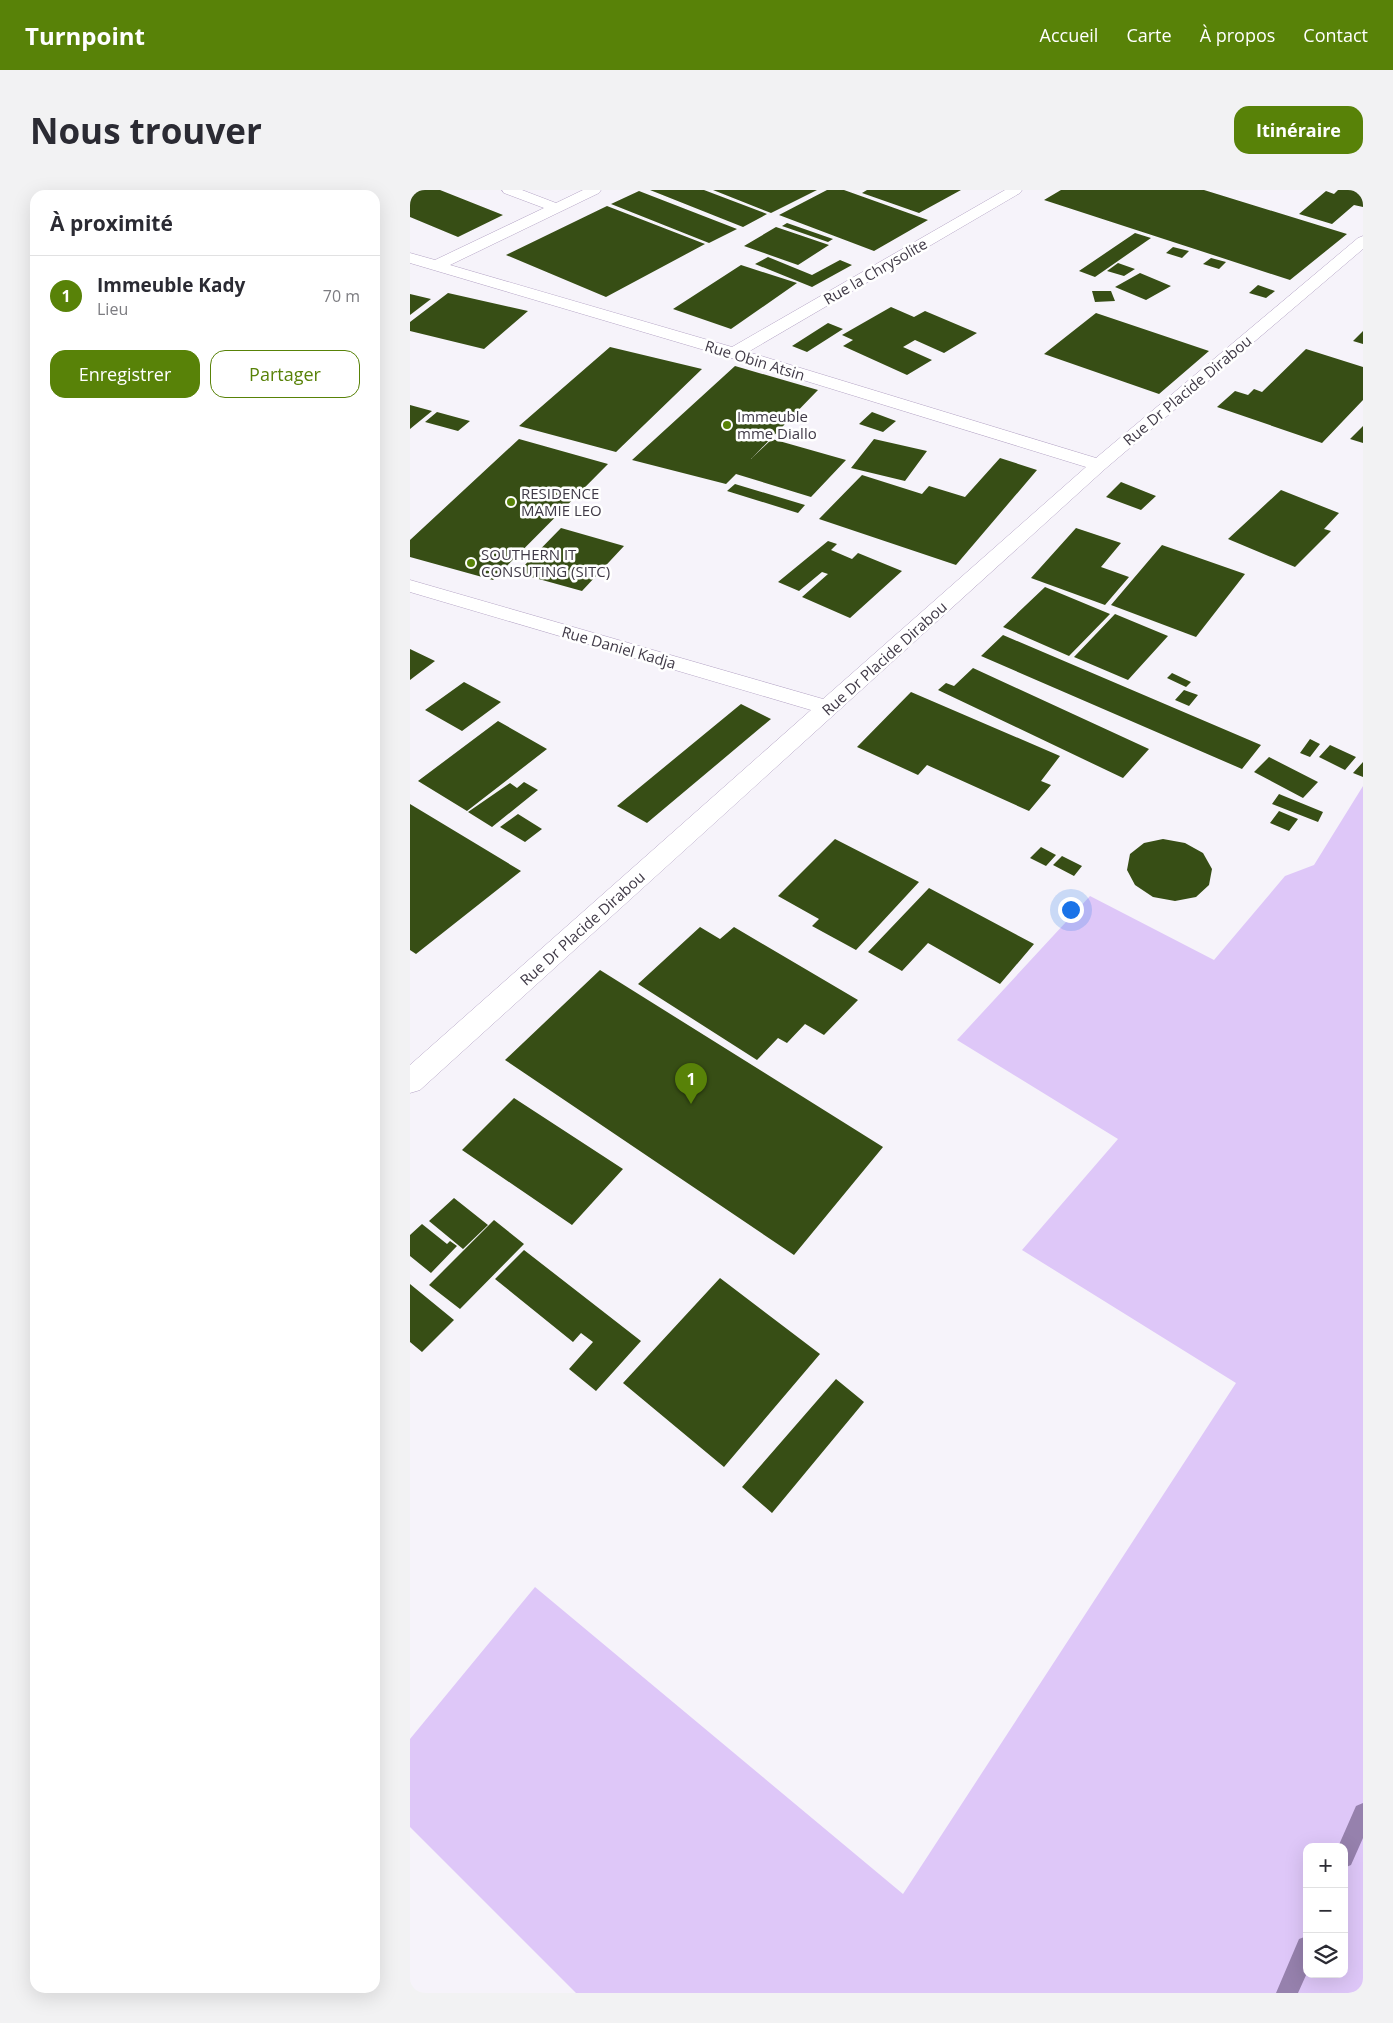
<!DOCTYPE html>
<html lang="fr">
<meta charset="utf-8">
<style>
:root{--surface:#fff;--page:#f2f2f3;--text:#2b2b33;--muted:#7c7c81;--line:#e1e1e2;--accent:#588208}
body{margin:0;font-family:"Open Sans",sans-serif;background:var(--page);color:var(--text)}
.controls{position:absolute;right:15px;bottom:15px;display:grid;overflow:hidden;border-radius:10px;box-shadow:0 5px 20px #0002}
.controls button{width:45px;height:45px;display:grid;place-items:center;padding:0;border:0;border-bottom:1px solid var(--line);background:var(--surface);color:var(--text);font:25px sans-serif}
.you{position:absolute;left:660px;top:719px;width:18px;height:18px;margin:-12px;border:4px solid #fff;border-radius:50%;background:#1a73e8;box-shadow:0 0 0 8px #1a73e833}
.badge{display:grid;place-items:center;width:32px;height:32px;border-radius:50%;background:var(--accent);color:#fff;font-size:16px;font-weight:700}
.pin{position:absolute;translate:-50% -41px;filter:drop-shadow(0 1px 2px #0008)}
.pin::after{content:'';position:absolute;top:26px;width:18px;height:15px;background:inherit;clip-path:polygon(0 0,100% 0,50% 100%)}
.list{margin:0;padding:0;list-style:none}
h2{display:flex;justify-content:space-between;align-items:center;height:65px;margin:0;padding:0 20px;font-size:21px}
h2 small{font-size:16px;font-weight:400;color:var(--muted)}
.list li{display:grid;grid-template-columns:32px 1fr auto;gap:15px;align-items:center;box-sizing:border-box;height:80px;padding:0 20px;border-top:1px solid var(--line)}
.list b{display:block;font-size:19px;white-space:nowrap}
.list p{margin:0;font-size:16px;white-space:nowrap;color:var(--muted)}
.list em{font-size:16px;font-style:normal;color:var(--muted)}
.actions{display:flex;gap:10px;padding:15px 20px}
.actions a{flex:1;padding:11px 0;border:1px solid var(--accent);border-radius:15px;text-align:center;font-size:18px;color:var(--accent)}
.actions .main{background:var(--accent);color:#fff}
.icon{flex:none;width:28px;height:28px;fill:none;stroke:currentColor;stroke-width:2;stroke-linecap:round;stroke-linejoin:round}
.map{position:relative;flex:none;width:953px;height:1803px;overflow:hidden;border-radius:15px}
header{display:flex;align-items:center;gap:30px;box-sizing:border-box;height:70px;padding:0 25px;background:var(--accent);color:#fff}
header strong{font-size:24px}
nav{display:flex;gap:28px;margin-inline-start:auto;font-size:18px}
.intro{display:flex;align-items:center;justify-content:space-between;box-sizing:border-box;height:120px;padding:0 30px}
h1{margin:0;font-size:35px}
.button{padding:12px 22px;border-radius:15px;background:var(--accent);color:#fff;font-size:18px;font-weight:700}
main{display:flex;gap:30px;padding:0 30px}
aside{flex:1;background:var(--surface);border-radius:15px;box-shadow:0 5px 20px #0002}
.map>svg:first-child{display:block}
</style>
<header>
<strong>Turnpoint</strong>
<nav><a>Accueil</a><a>Carte</a><a>À propos</a><a>Contact</a></nav>
</header>
<div class="intro"><h1>Nous trouver</h1><a class="button">Itinéraire</a></div>
<main>
<aside>
<h2>À proximité<small></small></h2>
<ul class="list">
<li><span class="badge">1</span><div><b>Immeuble Kady</b><p>Lieu</p></div><em>70 m</em></li>
</ul>
<div class="actions"><a class="main">Enregistrer</a><a>Partager</a></div>
</aside>
<div class="map">
<svg width="953" height="1803" viewBox="0 0 953 1803">
<rect width="100%" height="100%" fill="#f6f3fa"/>
<path fill="#dec7f8" fill-rule="evenodd" d="M953 596V1803H166L0 1637V1549L125 1397 493 1704 826 1193 612 1060 708 949 547 850 680 706 804 770 875 686 904 675ZM897 1657H934V1784H897Z"/>
<g fill="none" stroke-linecap="round" stroke-linejoin="round">
<path fill="#9681ad" fill-rule="evenodd" d="M953 1613V1648L941 1675 934 1678V1657H928L946 1616Z
M897 1746V1783L888 1803H866L889 1749Z"/>
</g>
<path fill="#374e15" d="M0 0H30L93 25 48 47 0 27Z
M240 0H294L357 24 333 37Z
M303 0H407L361 23Z
M417 0H434L518 30 464 61 369 25Z
M457 0H551L509 23 452 3Z
M651 0H794L937 44 880 90 634 10Z
M928 0H953V17L944 15 922 34 889 24 916 1 924 4Z
M229 1 327 39 299 53 201 14Z
M197 16 295 54 196 107 96 65Z
M377 33 423 49 418 52 372 36Z
M366 37 419 55 388 75 334 56Z
M725 43 741 48 685 87 669 81Z
M763 57 779 61 772 68 756 63Z
M358 67 402 85 430 70 442 75 402 97 345 74Z
M801 68 816 72 809 79 793 74Z
M708 73 725 79 714 86 697 81Z
M331 75 387 93 321 139 263 119Z
M730 83 761 96 736 110 705 97Z
M848 95 865 101 856 108 839 103Z
M682 101H701L705 111 685 112Z
M38 103 118 121 74 159 0 141V132Z
M0 104 21 109 0 125Z
M481 117 504 127 515 121 567 143 534 163 505 150 493 157 522 170 497 185 433 156 443 150 432 145Z
M686 123 799 161 749 204 634 164Z
M418 133 433 139 397 162 382 156Z
M953 141V154L943 151Z
M200 157 292 179 206 262 109 236Z
M896 159 953 177V210L912 253 807 217 825 201 838 205 844 199 852 202Z
M325 176 408 200 341 269 362 249 436 270 401 307 326 284 316 294 222 270Z
M0 215 22 221 0 239Z
M27 222 60 231 48 241 15 232Z
M462 222 486 231 473 242 449 234Z
M953 236V253L940 249Z
M109 249 198 274 83 390 0 367V350Z
M464 249 517 261 495 291 441 278Z
M590 268 627 280 546 375 409 329 452 285 512 304 519 296 555 307Z
M711 292 746 306 731 320 696 307Z
M325 294 395 315 388 323 317 301Z
M871 300 929 323 914 339 921 341 885 377 818 349Z
M151 338 214 356 172 401 107 383Z
M666 338 711 353 691 377 719 387 695 415 621 388Z
M418 351 427 354 421 360 442 369 448 363 492 381 440 428 392 407 418 384 412 382 389 401 368 392Z
M752 355 835 384 786 447 701 415Z
M635 397 700 424 659 466 593 437Z
M705 424 758 446 718 490 664 467Z
M593 445 851 555 832 579 571 466Z
M0 459 25 471 0 490Z
M563 478 739 559 713 588 528 500 536 493 544 496Z
M762 483 781 492 776 497 757 488Z
M54 492 91 512 52 541 15 520Z
M774 500 788 505 779 516 765 510Z
M501 502 650 566 631 591 641 595 619 621 517 575 508 585 447 557Z
M331 514 361 529 237 633 207 616Z
M88 531 137 559 57 621 8 591Z
M900 549 910 554 900 567 890 563Z
M920 555 946 567 935 580 909 567Z
M859 567 908 592 893 608 844 582Z
M953 572V587L943 583Z
M114 592 128 600 82 637 58 622 100 593 107 598Z
M869 604 913 622 908 632 862 614Z
M0 614 111 681 6 764 0 760Z
M869 621 888 629 879 641 860 633Z
M108 624 132 639 115 652 90 637Z
M425 649 509 692 446 760 402 736 409 729 368 706Z
M753 649 775 653 793 663 802 679 799 695 786 707 765 711 743 707 725 695 717 680 720 664 734 653Z
M631 657 646 665 636 676 620 668Z
M652 666 672 676 664 686 643 675Z
M519 698 624 754 590 794 518 753 492 781 458 762Z
M290 737 310 749 324 737 448 810 414 845 395 834 377 853 368 848 347 870 228 794Z
M190 780 473 957 384 1065 95 870Z
M104 908 213 979 162 1035 52 960Z
M44 1008 78 1035 53 1059 19 1031Z
M84 1030 114 1054 50 1119 19 1095Z
M12 1034 37 1054 40 1051 47 1056 21 1083 0 1066V1045Z
M114 1060 231 1151 186 1201 159 1179 183 1152 171 1143 163 1152 85 1089Z
M310 1088 410 1164 314 1277 213 1193Z
M0 1094 44 1130 12 1162 0 1152Z
M426 1189 454 1212 362 1323 332 1297Z"/>
<g fill="none" stroke-linecap="round" stroke-linejoin="round">
<defs>
<path id="minor" d="M92 0H112L146 13 173 0H191L189 3 40 75 322 157 595 0H612L610 3 338 162 686 268 948 48 953 46V59L695 279 10 900 0 903V875L401 520 0 402V390L413 509 676 277 318 167 0 73V63L25 70 134 18 94 3Z"/>
</defs>
<use href="#minor" stroke="#b4a4c5" stroke-width="1"/>
<use href="#minor" fill="#fff" fill-rule="evenodd"/>
</g>
<g fill="#588208" stroke="#fff" stroke-width="2">
<circle cx="317" cy="235" r="5"/>
<circle cx="101" cy="312" r="5"/>
<circle cx="61" cy="373" r="5"/>
</g>
<g text-anchor="middle" dominant-baseline="central" stroke-width="5" stroke-linejoin="round" paint-order="stroke">
<g font-size="15" fill="#403a47" stroke="#fff">
<text transform="translate(465 81) rotate(-30)">Rue la Chrysolite</text>
<text transform="translate(345 170) rotate(17)">Rue Obin Atsin</text>
<text transform="translate(777 200) rotate(-40)">Rue Dr Placide Dirabou</text>
<text transform="translate(209 457) rotate(16)">Rue Daniel Kadja</text>
<text transform="translate(474 468) rotate(-42)">Rue Dr Placide Dirabou</text>
<text transform="translate(172 738) rotate(-42)">Rue Dr Placide Dirabou</text>
</g>
<g font-size="15" fill="#403a47" stroke="#fff" text-anchor="start">
<text x="327" y="226">Immeuble<tspan x="327" dy="17">mme Diallo</tspan></text>
<text x="111" y="303">RESIDENCE<tspan x="111" dy="17">MAMIE LEO</tspan></text>
<text x="71" y="364">SOUTHERN IT<tspan x="71" dy="17">CONSUTING (SITC)</tspan></text>
</g>
</g>
</svg>
<div class="controls">
<button>+</button>
<button>−</button>
<button><svg class="icon" aria-label="layers" viewBox="0 0 24 24"><path d="M12 4l9 5-9 5-9-5zM3 14l9 5 9-5"/></svg></button>
</div>
<div class="you"></div>
<div class="pin badge" style="left:281px;top:914px">1</div>
</div>
</main>
